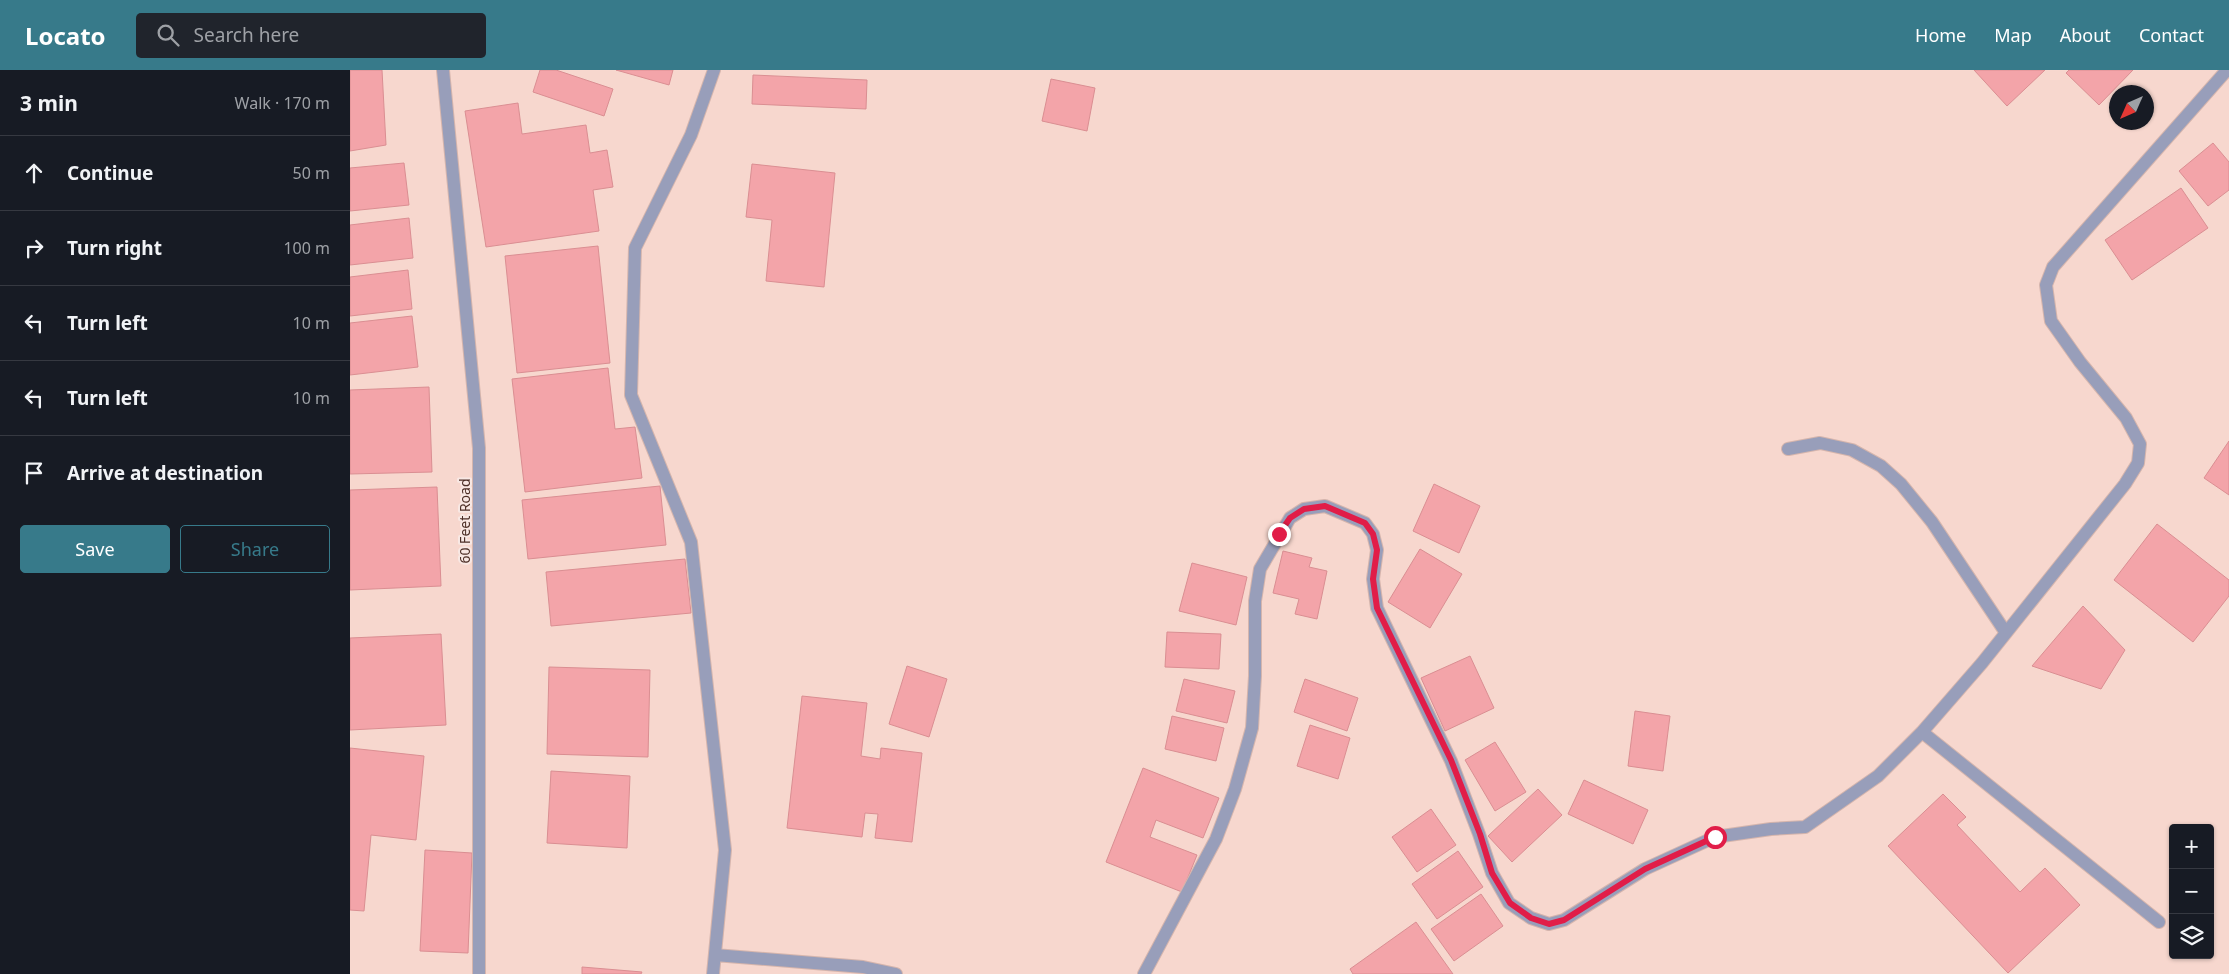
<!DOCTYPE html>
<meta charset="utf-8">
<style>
:root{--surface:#171b24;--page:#20242c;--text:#f1f3f6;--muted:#9ea1a6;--line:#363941;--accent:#377a8a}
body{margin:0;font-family:"Noto Sans",sans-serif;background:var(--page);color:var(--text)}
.controls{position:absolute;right:15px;bottom:15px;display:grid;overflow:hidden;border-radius:5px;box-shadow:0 1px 4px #0004}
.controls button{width:45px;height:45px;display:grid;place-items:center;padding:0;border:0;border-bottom:1px solid var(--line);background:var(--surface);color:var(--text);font:25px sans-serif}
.compass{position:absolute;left:1759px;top:15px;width:45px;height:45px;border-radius:50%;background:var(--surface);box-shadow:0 1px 4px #0004;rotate:225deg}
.stop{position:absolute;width:15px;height:15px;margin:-11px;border:4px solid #e11d48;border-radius:50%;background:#fff}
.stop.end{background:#e11d48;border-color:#fff;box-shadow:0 1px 5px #0008}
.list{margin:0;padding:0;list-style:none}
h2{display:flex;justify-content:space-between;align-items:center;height:65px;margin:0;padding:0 20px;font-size:21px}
h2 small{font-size:16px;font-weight:400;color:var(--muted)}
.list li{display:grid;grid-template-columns:32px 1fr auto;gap:15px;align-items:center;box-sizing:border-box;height:75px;padding:0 20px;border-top:1px solid var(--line)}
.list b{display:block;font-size:19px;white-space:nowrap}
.list em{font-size:16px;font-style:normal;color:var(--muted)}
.actions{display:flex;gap:10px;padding:15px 20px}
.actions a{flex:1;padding:11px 0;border:1px solid var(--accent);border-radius:5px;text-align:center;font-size:18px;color:var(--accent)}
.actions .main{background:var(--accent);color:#fff}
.icon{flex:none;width:28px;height:28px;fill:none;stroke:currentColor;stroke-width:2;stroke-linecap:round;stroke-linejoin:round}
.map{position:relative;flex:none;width:1879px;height:904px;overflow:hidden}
header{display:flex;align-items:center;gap:30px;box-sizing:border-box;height:70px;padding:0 25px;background:var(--accent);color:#fff}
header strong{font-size:24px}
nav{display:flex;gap:28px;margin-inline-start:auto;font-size:18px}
.search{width:350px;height:45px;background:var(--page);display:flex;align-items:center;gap:12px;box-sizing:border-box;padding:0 18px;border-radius:5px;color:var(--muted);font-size:19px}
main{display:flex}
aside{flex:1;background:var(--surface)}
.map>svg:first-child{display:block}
</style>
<header>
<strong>Locato</strong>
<div class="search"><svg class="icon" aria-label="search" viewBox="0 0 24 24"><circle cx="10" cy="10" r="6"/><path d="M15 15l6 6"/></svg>Search here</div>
<nav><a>Home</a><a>Map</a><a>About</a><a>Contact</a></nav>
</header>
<main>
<aside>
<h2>3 min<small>Walk · 170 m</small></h2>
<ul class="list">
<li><svg class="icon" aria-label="ahead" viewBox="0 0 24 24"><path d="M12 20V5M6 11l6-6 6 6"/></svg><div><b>Continue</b></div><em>50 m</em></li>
<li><svg class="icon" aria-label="right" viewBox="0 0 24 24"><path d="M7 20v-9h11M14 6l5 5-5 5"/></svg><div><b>Turn right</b></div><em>100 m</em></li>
<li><svg class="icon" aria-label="left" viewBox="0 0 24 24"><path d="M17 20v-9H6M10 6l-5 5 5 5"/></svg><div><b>Turn left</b></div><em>10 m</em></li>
<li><svg class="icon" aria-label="left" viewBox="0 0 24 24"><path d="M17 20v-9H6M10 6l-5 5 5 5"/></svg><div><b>Turn left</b></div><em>10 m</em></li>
<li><svg class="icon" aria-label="arrive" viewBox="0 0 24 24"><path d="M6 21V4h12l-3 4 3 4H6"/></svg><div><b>Arrive at destination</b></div></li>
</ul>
<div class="actions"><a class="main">Save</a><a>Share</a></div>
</aside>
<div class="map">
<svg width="1879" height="904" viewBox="0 0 1879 904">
<rect width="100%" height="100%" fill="#f7d7ce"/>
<path fill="#f3a4a9" stroke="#da8e92" d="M0 0H32L36 75 0 81Z
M190 0H206L263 19 254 46 183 22Z
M266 0H323L319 15Z
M1624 0H1695L1657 36Z
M1719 0H1783L1749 35 1716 3Z
M403 5 517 10 516 39 402 34Z
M701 9 745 18 737 61 692 51Z
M168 33 172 64 236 55 240 83 257 80 263 117 243 120 249 161 136 177 115 41Z
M1863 73 1879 92V120L1858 136 1829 101Z
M54 93 59 135 0 141V98Z
M402 94 485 103 474 217 416 211 422 150 396 147Z
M1831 118 1858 158 1782 210 1755 170Z
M59 148 63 188 0 195V155Z
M248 176 260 293 167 303 155 186Z
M58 200 62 239 0 246V207Z
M62 246 68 297 0 305V253Z
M258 298 265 359 285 357 292 408 175 422 162 309Z
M79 317 82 402 0 404V320Z
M1879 371V425L1854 408Z
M1084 414 1130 436 1109 483 1063 461Z
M310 416 316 475 178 489 172 430Z
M87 417 91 516 0 520V420Z
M1807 454 1879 510V526L1843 572 1764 510Z
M1070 479 1112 504 1080 558 1038 532Z
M933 481 962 488 959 497 977 501 967 549 945 544 949 529 923 523Z
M335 489 341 543 201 556 196 502Z
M842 493 897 507 886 555 829 541Z
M1733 536 1775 580 1751 619 1682 596Z
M817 562 871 564 869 599 815 597Z
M91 564 96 655 0 660V568Z
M1120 586 1144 638 1095 661 1071 608Z
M557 596 597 609 579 667 539 654Z
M199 597 300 600 298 687 197 684Z
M834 609 885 621 877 653 826 641Z
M955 609 1008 628 997 661 944 642Z
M452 626 517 633 511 686 530 689 531 678 572 683 562 772 525 768 528 744 515 743 512 767 437 758Z
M1285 641 1320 646 1313 701 1278 696Z
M822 646 874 658 866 691 815 679Z
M960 655 1000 668 988 709 947 696Z
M1145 672 1176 722 1145 741 1115 690Z
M0 678 74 686 66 770 21 765 14 841 0 840Z
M793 698 869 728 853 768 806 750 800 767 847 785 832 822 756 792Z
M201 701 280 706 277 778 197 773Z
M1234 710 1298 740 1283 774 1218 744Z
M1188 719 1212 745 1162 792 1138 766Z
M1593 724 1616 747 1607 755 1670 822 1695 798 1730 835 1658 903 1538 776Z
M1081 739 1106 775 1067 802 1042 767Z
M75 780 122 783 118 883 70 881Z
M1108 781 1133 817 1087 849 1062 814Z
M1131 824 1153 856 1104 891 1081 859Z
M1066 852 1103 904H1003L1000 899Z
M232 897 292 902 291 904H232Z"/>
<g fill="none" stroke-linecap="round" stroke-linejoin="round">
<defs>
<path id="minor" d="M93 0 129 378V904
M1438 379 1470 373 1502 380 1531 396 1551 414 1582 452 1656 563
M1572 662 1809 852
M365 885 513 897 546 904
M363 904 375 780 341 472 281 325 285 178 341 65 364 0
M794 904 866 769 885 719 902 658 905 606V531L910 499 940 448 954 439 975 436 1015 453 1023 464 1027 480 1023 509 1027 538 1101 691 1129 764 1142 803 1159 833 1181 848 1199 854 1214 850 1295 799 1365 767 1421 759 1455 757 1528 706 1572 662 1632 593 1775 414 1788 393 1790 374 1776 348 1730 292 1701 251 1696 215 1703 197 1877 0"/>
</defs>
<use href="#minor" stroke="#d5b5ad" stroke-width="14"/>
<use href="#minor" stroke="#989eba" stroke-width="12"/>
</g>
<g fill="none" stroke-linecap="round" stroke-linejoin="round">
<path stroke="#e11d48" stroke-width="6" d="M929 464 940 448 954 439 975 436 1015 453 1023 464 1027 480 1023 509 1027 538 1101 690 1130 764 1142 803 1160 833 1181 848 1199 854 1214 850 1295 799 1365 767"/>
</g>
<g text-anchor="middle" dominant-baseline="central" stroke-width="4" stroke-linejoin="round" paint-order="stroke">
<g font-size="14" fill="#4d2f27" stroke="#f8e8e4">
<text transform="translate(114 451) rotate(-90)">60 Feet Road</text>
</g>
</g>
</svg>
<div class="controls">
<button>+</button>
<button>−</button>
<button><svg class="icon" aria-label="layers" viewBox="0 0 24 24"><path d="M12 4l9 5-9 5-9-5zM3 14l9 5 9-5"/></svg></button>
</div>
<svg class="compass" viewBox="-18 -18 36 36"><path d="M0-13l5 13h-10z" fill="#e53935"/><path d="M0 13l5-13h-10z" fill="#9ea1a6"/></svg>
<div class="stop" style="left:1365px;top:767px"></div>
<div class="stop end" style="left:929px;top:464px"></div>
</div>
</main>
